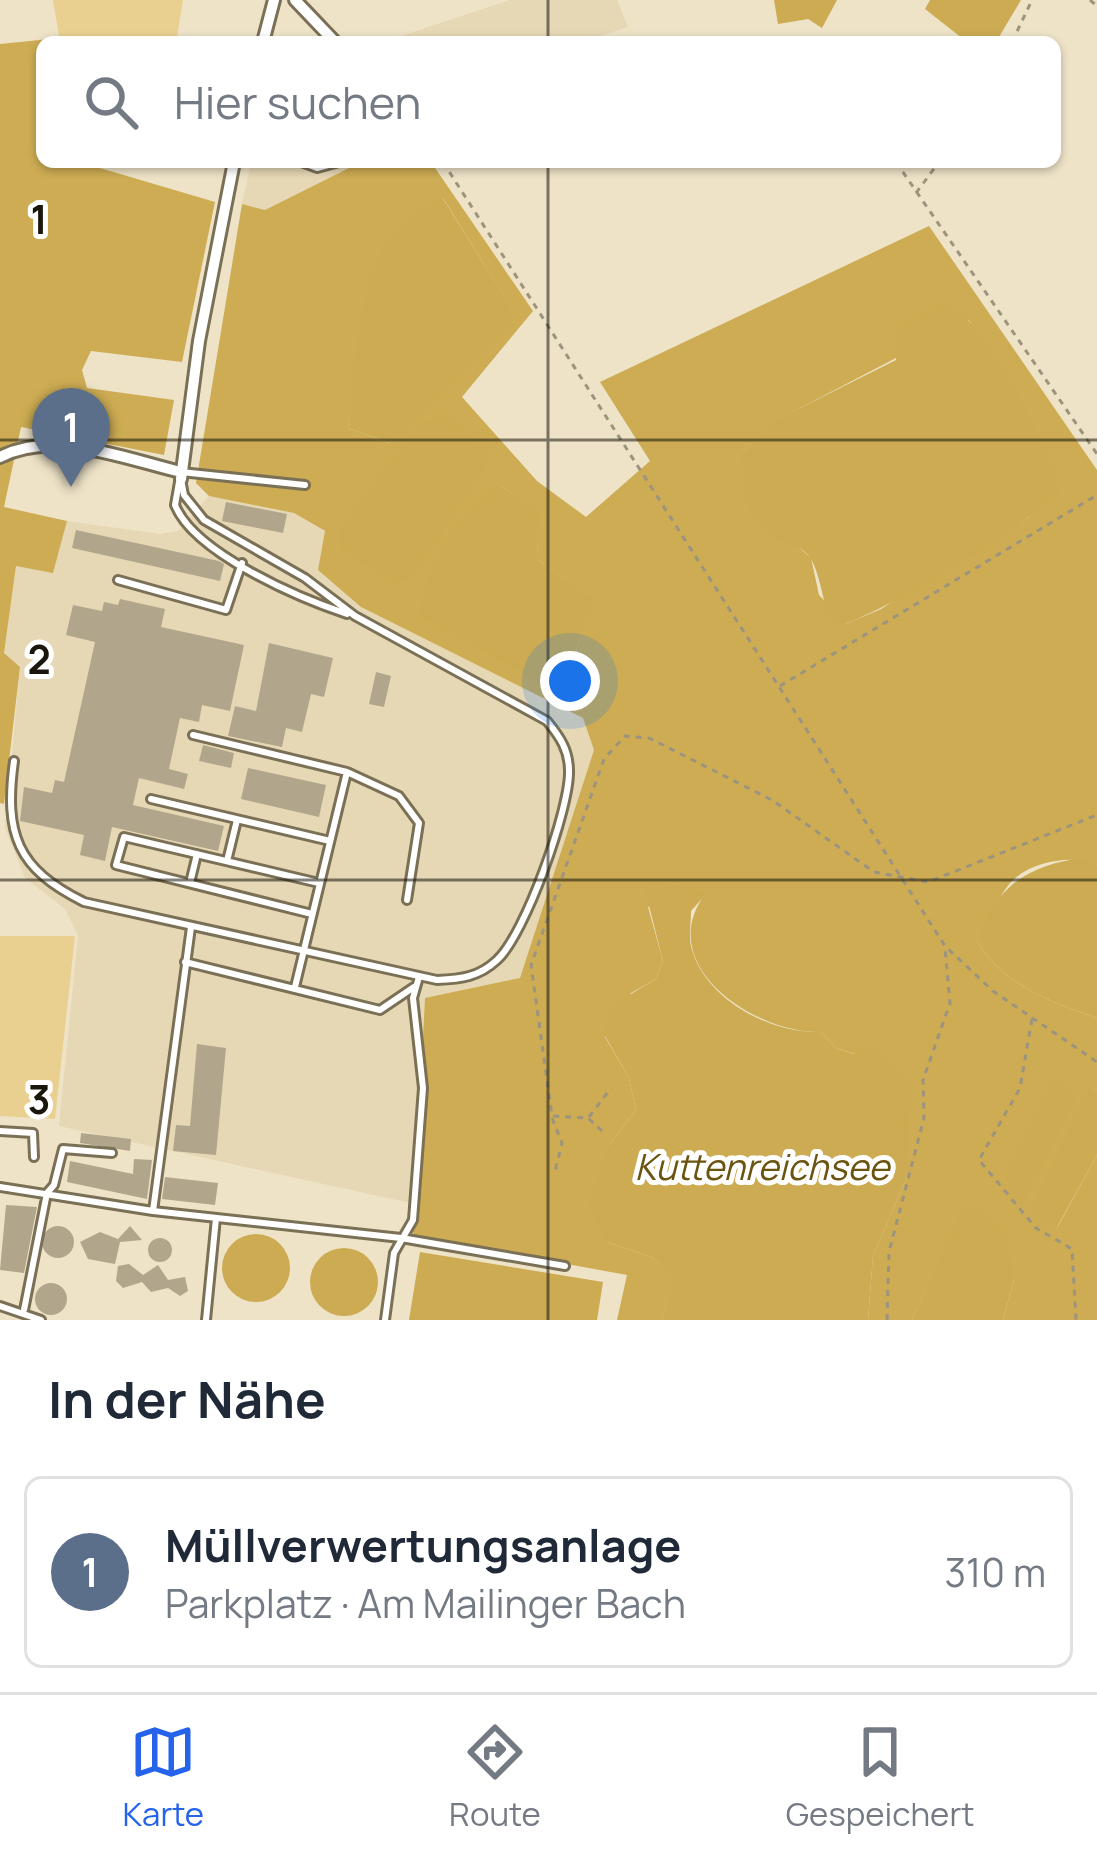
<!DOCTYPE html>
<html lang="de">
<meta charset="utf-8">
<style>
:root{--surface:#fff;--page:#f2f2f3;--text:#1f2937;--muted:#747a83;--line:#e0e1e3;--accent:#2563eb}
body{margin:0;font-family:Manrope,sans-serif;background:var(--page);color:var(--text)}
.you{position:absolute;left:570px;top:681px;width:42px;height:42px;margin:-30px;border:9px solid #fff;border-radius:50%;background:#1a73e8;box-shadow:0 0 0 18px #1a73e833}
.badge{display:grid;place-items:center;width:78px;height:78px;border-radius:50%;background:var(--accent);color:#fff;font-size:39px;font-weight:700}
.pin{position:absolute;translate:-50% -99px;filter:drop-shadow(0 3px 6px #0008)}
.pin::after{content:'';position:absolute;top:63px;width:42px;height:36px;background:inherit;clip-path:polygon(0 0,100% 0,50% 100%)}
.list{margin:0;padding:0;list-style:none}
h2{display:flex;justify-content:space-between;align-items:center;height:156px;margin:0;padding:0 48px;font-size:51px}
h2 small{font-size:39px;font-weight:400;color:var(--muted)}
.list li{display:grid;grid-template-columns:78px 1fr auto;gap:36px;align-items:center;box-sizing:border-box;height:192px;margin:0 24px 24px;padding:0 24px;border:3px solid var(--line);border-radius:18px}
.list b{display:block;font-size:45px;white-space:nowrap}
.list p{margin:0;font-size:39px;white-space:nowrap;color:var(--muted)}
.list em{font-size:39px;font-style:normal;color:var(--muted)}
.icon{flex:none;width:66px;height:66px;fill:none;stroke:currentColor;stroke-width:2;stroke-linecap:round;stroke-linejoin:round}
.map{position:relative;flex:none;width:1097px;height:1320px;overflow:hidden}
.search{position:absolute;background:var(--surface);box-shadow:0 3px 9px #0004;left:36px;right:36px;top:36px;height:132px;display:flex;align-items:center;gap:30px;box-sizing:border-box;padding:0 42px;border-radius:18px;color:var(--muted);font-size:45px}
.sheet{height:372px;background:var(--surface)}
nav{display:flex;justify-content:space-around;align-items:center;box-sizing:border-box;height:168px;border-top:3px solid var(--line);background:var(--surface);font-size:33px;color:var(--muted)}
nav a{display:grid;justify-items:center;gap:6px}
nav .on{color:var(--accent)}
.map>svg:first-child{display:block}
</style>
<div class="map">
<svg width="1097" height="1320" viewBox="0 0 1097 1320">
<rect width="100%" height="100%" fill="#eee3c7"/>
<path fill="#e7d8b5" d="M510 0H617L628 27 581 42H383Z
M251 162H361L265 210 242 204Z
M209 496 294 513 325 532 361 607 583 718 595 750 520 978 415 1204 59 1126 78 935 65 909 25 878 5 828 20 667 4 653 16 565 53 572 67 521 160 534 178 531Z"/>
<path fill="#ead090" d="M53 0H183L176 42H60Z
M0 936H75L55 1119 0 1116Z"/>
<path fill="#cdac53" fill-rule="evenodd" d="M59 38 60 42H42V162H95L100 168 215 202 182 362 91 351 82 370 87 388 174 400 164 455 21 427 4 507 67 521 53 573 16 566 4 653 20 667 4 804 0 803V44Z
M361 162H431L533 311 462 397 537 481 586 517 650 461 600 382 929 226 1097 470V865C1074 854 1032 861 1012 881 998 895 988 925 978 943 1007 987 1049 1001 1097 1018V1091L1091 1087 1057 1228 1097 1155V1320H1003L1014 1279 967 1203 912 1320H868L873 1255 907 1177 874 1046 855 1054 836 1048 821 1032C756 1034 651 965 706 893L648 907 663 961 656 979 631 993 605 1037 629 1078 636 1110 609 1145 607 1242 652 1257 676 1277 662 1320H617L627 1275 413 1236 425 998 520 978 594 750 583 718 361 607 318 570 325 531 294 513 209 496 196 483 242 204 265 210ZM443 198 514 313 389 443 348 428 369 292ZM969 320 989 355 1029 517 881 609 846 624 819 595 811 558 795 544 742 452 779 419ZM500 485 538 511 537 559 594 600 577 647 573 682Z"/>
<path fill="#ccab52" d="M774 0H837L822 28 808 19 778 24Z
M930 0H1021L996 42H967L925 9Z
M442 197 515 314 497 340 389 443 348 428C357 370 355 286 390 237 402 221 426 209 442 197Z
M943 304C951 309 961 313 967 319 991 342 1059 461 1059 493 997 544 920 592 846 624L830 619C822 601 820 569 808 555 800 546 793 546 783 542 744 530 741 486 742 452L778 419 896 360 898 329Z
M444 413 486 453 485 469 412 578 395 583 341 550 339 531 415 428Z
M500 485 539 511 537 559 595 600 577 647 573 683 555 690 419 615C427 569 458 508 500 485Z
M1082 858 1097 865V1018C1049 1001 1007 987 978 943 994 887 1026 866 1082 858Z
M642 878 707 893 691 911C691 923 688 939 692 950 707 1001 772 1034 821 1032L836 1048 854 1054 873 1045 910 1083 907 1177 873 1255 868 1320H662L675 1277 652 1257 607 1242 589 1206 609 1145 636 1110 629 1078 605 1036 609 1007 656 979 663 961Z
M1055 1077 1076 1098 1022 1205 1005 1177Z
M1090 1086 1097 1091V1155L1056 1229 1031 1209Z
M966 1202 1004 1231 1014 1279 1003 1320H912Z
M222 1268a34 34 0 1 1 68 0a34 34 0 1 1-68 0Z
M310 1282a34 34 0 1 1 68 0a34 34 0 1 1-68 0Z
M420 1252 603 1282 597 1320H409Z"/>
<path fill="#b1a68b" d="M226 502 287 514 283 533 222 521Z
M76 530 219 561 224 564 220 581 72 548Z
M120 599 165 609 161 627 244 645 230 711 202 705 199 722 180 718 169 769 188 774 184 789 139 778 133 805 224 826 218 851 112 827 105 861 80 855 84 835 20 821 24 787 52 793 55 780 64 782 95 642 66 635 73 605 102 611 104 602 118 605Z
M269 643 333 658 324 697 311 694 302 732 286 728 282 747 228 736 235 706 256 711Z
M376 672 391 676 384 707 369 704Z
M203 745 234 753 231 768 199 761Z
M248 768 326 785 319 817 241 799Z
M197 1044 226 1048 216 1155 173 1151 176 1125 190 1126Z
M81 1133 131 1139 130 1151 80 1143Z
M134 1159 152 1160 147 1199 67 1182 70 1161 133 1174Z
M165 1177 218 1183 215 1205 162 1199Z
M6 1205 37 1207 24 1273 0 1270Z
M130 1226 142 1240 120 1242 115 1264 88 1259 80 1242 100 1232 118 1239Z
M42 1242a16 16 0 1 1 32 0a16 16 0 1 1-32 0Z
M148 1250a12 12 0 1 1 24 0a12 12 0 1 1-24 0Z
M129 1264 143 1275 158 1265 168 1280 185 1277 188 1291 180 1296 168 1288 151 1292 142 1282 123 1288 116 1281 118 1266Z
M35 1299a16 16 0 1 1 32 0a16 16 0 1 1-32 0Z"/>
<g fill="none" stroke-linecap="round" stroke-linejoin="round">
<defs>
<path id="lane" d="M301 162 317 168 339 162
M181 472 305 485
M179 482 175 505C194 553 299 598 347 614
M118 580 226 610 242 563
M193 735 347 772 295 987
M14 761C4 834 17 869 84 902L437 980C461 979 479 977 497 960 525 935 570 808 569 771 569 750 560 737 547 721L355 616 305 578 204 520 184 495 181 479
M347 772 399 796 419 823 407 900
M151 799 330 841
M227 861 237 820
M190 883 197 854
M312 914 116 865 124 837 319 883
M191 927 153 1211 401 1238 565 1266
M185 962 380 1010 414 987
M0 1131 33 1133 34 1157
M0 1187 153 1211
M0 1306 41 1320
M24 1310 47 1193 54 1185 63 1149 112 1153
M206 1320 216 1218
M385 1320 394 1253 413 1220 423 1088 413 998 419 977"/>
<path id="street" d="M295 0 335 42
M263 42 274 0
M0 457C54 429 125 459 181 472
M181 479 199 341 234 162"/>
</defs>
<use href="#lane" stroke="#7a7056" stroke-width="12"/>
<use href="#street" stroke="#7a7056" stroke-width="16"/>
<path stroke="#9c947e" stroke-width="3" stroke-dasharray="6 6" stroke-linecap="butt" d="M1090 0 1097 6
M1012 42 1032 0
M443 162 945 946 993 991 1097 1062
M896 162 1097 454
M916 193 939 162
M780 686 1097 495
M1032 1019 1020 1088 979 1160 1036 1228 1072 1249 1076 1320
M589 1117 611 1088
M552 1118 562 1143 555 1171
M602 1131 588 1118 552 1116 531 965 604 759 625 736 649 738 772 800 874 872 928 882 1097 815
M887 1320 889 1252 924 1118 923 1080 950 1003 945 948"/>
<use href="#lane" stroke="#fff" stroke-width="6"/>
<use href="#street" stroke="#fff" stroke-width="10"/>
</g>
<path fill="none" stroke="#1a160c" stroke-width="3" stroke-opacity="0.55" d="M548 0V42M548 162V1320M0 440H1097M0 880H1097"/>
<g text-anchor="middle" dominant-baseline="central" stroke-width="10" stroke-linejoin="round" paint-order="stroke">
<g font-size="36" font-style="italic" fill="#6b5410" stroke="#fff">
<text x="762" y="1166">Kuttenreichsee</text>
</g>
</g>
<g font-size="39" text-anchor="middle" font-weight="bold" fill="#1a160c" stroke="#fff" stroke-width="10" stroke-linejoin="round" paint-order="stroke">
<text x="39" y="234">1</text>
<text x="39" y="674">2</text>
<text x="39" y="1114">3</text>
</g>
</svg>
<div class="you"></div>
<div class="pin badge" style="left:71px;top:487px;background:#5c6f8a">1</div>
<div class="search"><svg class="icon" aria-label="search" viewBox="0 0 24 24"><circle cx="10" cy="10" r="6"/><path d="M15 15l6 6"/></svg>Hier suchen</div>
</div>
<section class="sheet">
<h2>In der Nähe<small></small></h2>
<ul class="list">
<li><span class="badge" style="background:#5c6f8a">1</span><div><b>Müllverwertungsanlage</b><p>Parkplatz · Am Mailinger Bach</p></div><em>310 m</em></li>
</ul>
</section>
<nav>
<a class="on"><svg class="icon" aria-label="map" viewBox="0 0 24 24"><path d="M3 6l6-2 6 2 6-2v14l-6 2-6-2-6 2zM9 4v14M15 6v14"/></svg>Karte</a>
<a><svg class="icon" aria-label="directions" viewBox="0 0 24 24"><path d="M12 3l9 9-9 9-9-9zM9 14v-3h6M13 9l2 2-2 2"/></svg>Route</a>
<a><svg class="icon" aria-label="saved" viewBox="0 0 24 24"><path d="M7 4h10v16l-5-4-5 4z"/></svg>Gespeichert</a>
</nav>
